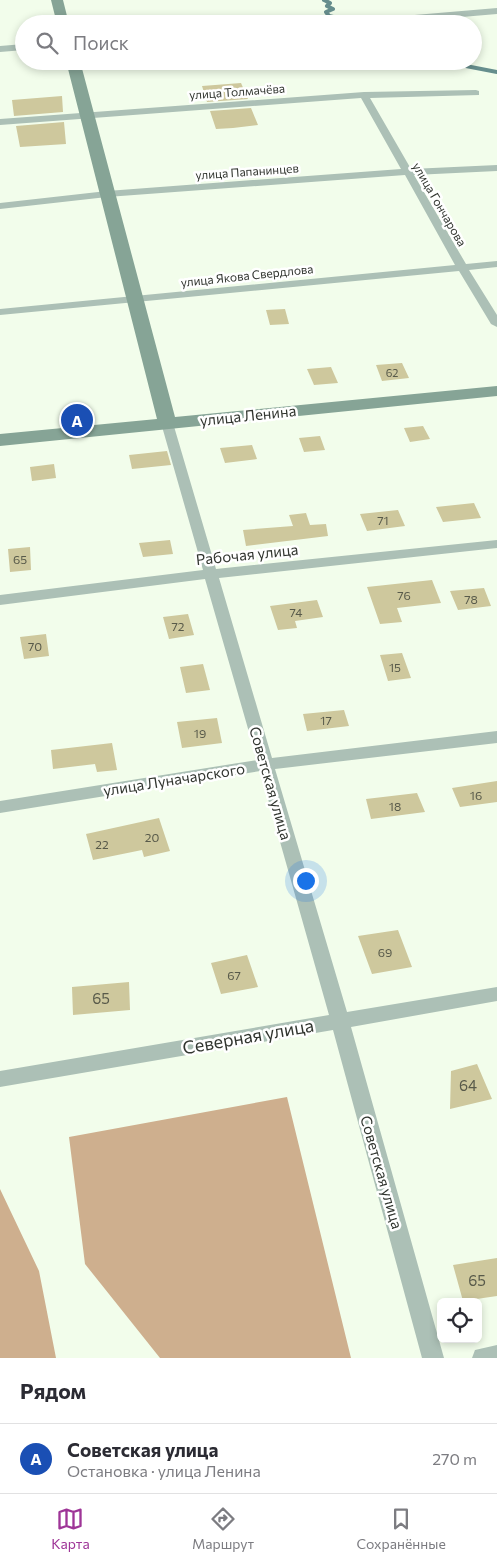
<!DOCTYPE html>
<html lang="ru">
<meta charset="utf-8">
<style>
:root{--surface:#fff;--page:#f7f7f7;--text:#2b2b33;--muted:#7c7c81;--line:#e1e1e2;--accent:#9e3597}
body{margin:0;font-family:Commissioner,sans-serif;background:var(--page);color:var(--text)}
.controls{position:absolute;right:15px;bottom:15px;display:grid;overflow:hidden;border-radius:8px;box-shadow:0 2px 8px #0003}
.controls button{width:45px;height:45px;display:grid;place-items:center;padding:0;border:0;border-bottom:1px solid var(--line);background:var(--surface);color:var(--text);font:25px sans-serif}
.you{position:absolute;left:305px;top:880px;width:18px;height:18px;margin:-12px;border:4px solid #fff;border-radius:50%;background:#1a73e8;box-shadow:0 0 0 8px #1a73e833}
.badge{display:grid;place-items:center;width:32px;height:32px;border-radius:50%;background:var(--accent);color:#fff;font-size:16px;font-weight:700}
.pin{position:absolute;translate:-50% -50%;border:2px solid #fff;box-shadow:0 1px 5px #0006}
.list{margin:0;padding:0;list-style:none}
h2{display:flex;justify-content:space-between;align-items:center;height:65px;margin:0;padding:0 20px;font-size:21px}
h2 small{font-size:16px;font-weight:400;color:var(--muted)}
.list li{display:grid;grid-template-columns:32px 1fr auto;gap:15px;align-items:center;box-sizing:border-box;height:70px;padding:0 20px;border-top:1px solid var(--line)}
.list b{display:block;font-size:19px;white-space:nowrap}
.list p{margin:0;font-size:16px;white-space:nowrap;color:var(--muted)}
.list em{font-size:16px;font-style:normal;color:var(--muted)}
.icon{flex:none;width:28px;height:28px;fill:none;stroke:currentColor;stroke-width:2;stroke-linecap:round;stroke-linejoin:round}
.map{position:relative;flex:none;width:497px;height:1358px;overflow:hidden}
.search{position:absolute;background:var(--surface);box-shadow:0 2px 8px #0003;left:15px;right:15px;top:15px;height:55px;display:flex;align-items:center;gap:12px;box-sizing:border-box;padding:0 18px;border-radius:28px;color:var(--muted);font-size:19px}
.sheet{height:135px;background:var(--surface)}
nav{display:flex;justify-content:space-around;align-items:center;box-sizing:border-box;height:70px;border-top:1px solid var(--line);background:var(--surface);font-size:14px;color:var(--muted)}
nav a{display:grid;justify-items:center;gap:2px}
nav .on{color:var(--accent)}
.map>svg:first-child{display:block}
</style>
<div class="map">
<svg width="497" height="1358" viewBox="0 0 497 1358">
<rect width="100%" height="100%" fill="#f2fdeb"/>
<path fill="#ceaf8e" d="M287 1097 351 1358H160L85 1264 69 1137Z
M0 1189 39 1271 56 1358H0Z"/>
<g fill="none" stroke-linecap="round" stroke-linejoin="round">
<path stroke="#668e8d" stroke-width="4" d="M324 0 330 3 327 6 333 9 326 12 329 16 363 24
M440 61 497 72"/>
</g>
<path fill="#cec89d" d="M241 83 248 99 207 102 202 86Z
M62 96 63 112 14 116 12 100Z
M251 108 258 125 233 128 216 129 210 111Z
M64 122 66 144 20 147 16 126Z
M285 309 289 324 270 325 266 310Z
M402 363 409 378 382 381 376 365Z
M331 367 338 383 314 385 307 369Z
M423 426 430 439 410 442 404 428Z
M320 436 325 450 304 452 299 438Z
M252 445 257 459 225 463 220 448Z
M167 451 171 465 132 469 129 455Z
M54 464 56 478 32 481 30 467Z
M474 503 481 518 443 522 436 507Z
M398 510 405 526 367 531 360 514Z
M306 513 310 525 326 524 328 536 246 546 243 530 293 526 289 515Z
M170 540 173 554 143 557 139 543Z
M30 547 31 570 10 572 8 549Z
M432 580 441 603 397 608 402 622 380 624 367 587Z
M484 588 491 606 458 610 450 591Z
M317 600 323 617 295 621 297 628 278 630 270 606Z
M188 614 194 635 169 639 163 617Z
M46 634 49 656 24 659 20 637Z
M402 653 411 678 388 681 380 655Z
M203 664 210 690 186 693 180 667Z
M344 710 349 726 307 731 303 714Z
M217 718 222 743 182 748 177 722Z
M112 743 117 770 97 772 95 764 53 769 51 750Z
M497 781V802L460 807 452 788Z
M417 793 425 812 371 819 366 799Z
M159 818 170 851 144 857 142 850 93 860 86 834Z
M398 930 412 967 372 974 358 936Z
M247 955 258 987 221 994 211 963Z
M129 982 130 1010 73 1015 72 987Z
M477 1064 492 1099 450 1109 451 1071Z
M497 1258V1296L463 1301 453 1265Z"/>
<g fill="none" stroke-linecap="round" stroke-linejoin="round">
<path fill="#acc0b6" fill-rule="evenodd" d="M497 8V14L391 23 387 20 391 17Z
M24 44V50L0 52V46Z
M476 90 479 91V95L370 98 411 169 497 165V171L414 175 466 264 497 261V267L469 270 497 315V327L491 324 459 271 0 315V309L455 265 405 175 107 197 0 209V203L107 191 401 169 361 98 0 125V119L364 92Z
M167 419 173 423 216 569 497 540V548L219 578 272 758 497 731V743L275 769 347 1012 497 987V1001L351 1027 444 1358H422L333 1030 0 1087V1071L329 1015 260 771 0 813V801L257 760 205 579 0 605V595L203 570 161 423Z
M497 1345V1358H472L475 1350Z"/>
<path fill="#86a496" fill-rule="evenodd" d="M51 0H63L69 24H57Z
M66 61H80L175 417 497 386V396L0 446V434L157 419Z"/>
</g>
<g text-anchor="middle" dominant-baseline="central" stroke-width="5" stroke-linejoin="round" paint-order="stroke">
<g font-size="11" fill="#585a4a">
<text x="392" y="372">62</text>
</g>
<g font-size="12" fill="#31352f" stroke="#fff">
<text transform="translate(237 91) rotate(-4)">улица Толмачёва</text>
<text transform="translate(247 171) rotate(-4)">улица Папанинцев</text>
<text transform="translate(440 204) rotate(60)">улица Гончарова</text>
<text transform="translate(247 275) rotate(-6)">улица Якова Свердлова</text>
</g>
<g font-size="12" fill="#585a4a">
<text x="383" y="520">71</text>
<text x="20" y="559">65</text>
<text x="404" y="595">76</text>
<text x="471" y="599">78</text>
<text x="296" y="612">74</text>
<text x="178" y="626">72</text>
<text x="35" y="646">70</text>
<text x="395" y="667">15</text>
<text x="326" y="720">17</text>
<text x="200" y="733">19</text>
<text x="476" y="795">16</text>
<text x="395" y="806">18</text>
<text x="152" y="837">20</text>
<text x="102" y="844">22</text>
<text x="385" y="952">69</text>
<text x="234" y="975">67</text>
</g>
<g font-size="15" fill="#31352f" stroke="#fff">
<text transform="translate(248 415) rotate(-6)">улица Ленина</text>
<text transform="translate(247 554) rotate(-6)">Рабочая улица</text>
<text transform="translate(174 779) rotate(-9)">улица Луначарского</text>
<text transform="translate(271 783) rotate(74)">Советская улица</text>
<text transform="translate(382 1172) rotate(74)">Советская улица</text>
</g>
<g font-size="15" fill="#585a4a">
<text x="101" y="998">65</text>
<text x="468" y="1085">64</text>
<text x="477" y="1280">65</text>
</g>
<g font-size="18" fill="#31352f" stroke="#fff">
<text transform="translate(248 1036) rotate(-10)">Северная улица</text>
</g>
</g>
</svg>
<div class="controls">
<button><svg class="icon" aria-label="locate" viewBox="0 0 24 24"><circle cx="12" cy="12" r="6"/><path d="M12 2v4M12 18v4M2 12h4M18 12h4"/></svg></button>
</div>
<div class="you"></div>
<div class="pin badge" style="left:77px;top:420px;background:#1a4fb4">A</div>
<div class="search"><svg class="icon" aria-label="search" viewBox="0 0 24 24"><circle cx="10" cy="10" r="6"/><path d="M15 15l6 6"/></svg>Поиск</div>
</div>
<section class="sheet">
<h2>Рядом<small></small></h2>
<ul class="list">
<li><span class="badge" style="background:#1a4fb4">A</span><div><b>Советская улица</b><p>Остановка · улица Ленина</p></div><em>270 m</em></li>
</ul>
</section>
<nav>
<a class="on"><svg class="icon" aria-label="map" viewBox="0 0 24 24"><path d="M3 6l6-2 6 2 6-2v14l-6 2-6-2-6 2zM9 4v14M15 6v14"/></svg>Карта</a>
<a><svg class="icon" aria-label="directions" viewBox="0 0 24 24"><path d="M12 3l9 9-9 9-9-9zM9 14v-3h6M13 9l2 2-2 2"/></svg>Маршрут</a>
<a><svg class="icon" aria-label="saved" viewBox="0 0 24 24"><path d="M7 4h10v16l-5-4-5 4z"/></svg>Сохранённые</a>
</nav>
